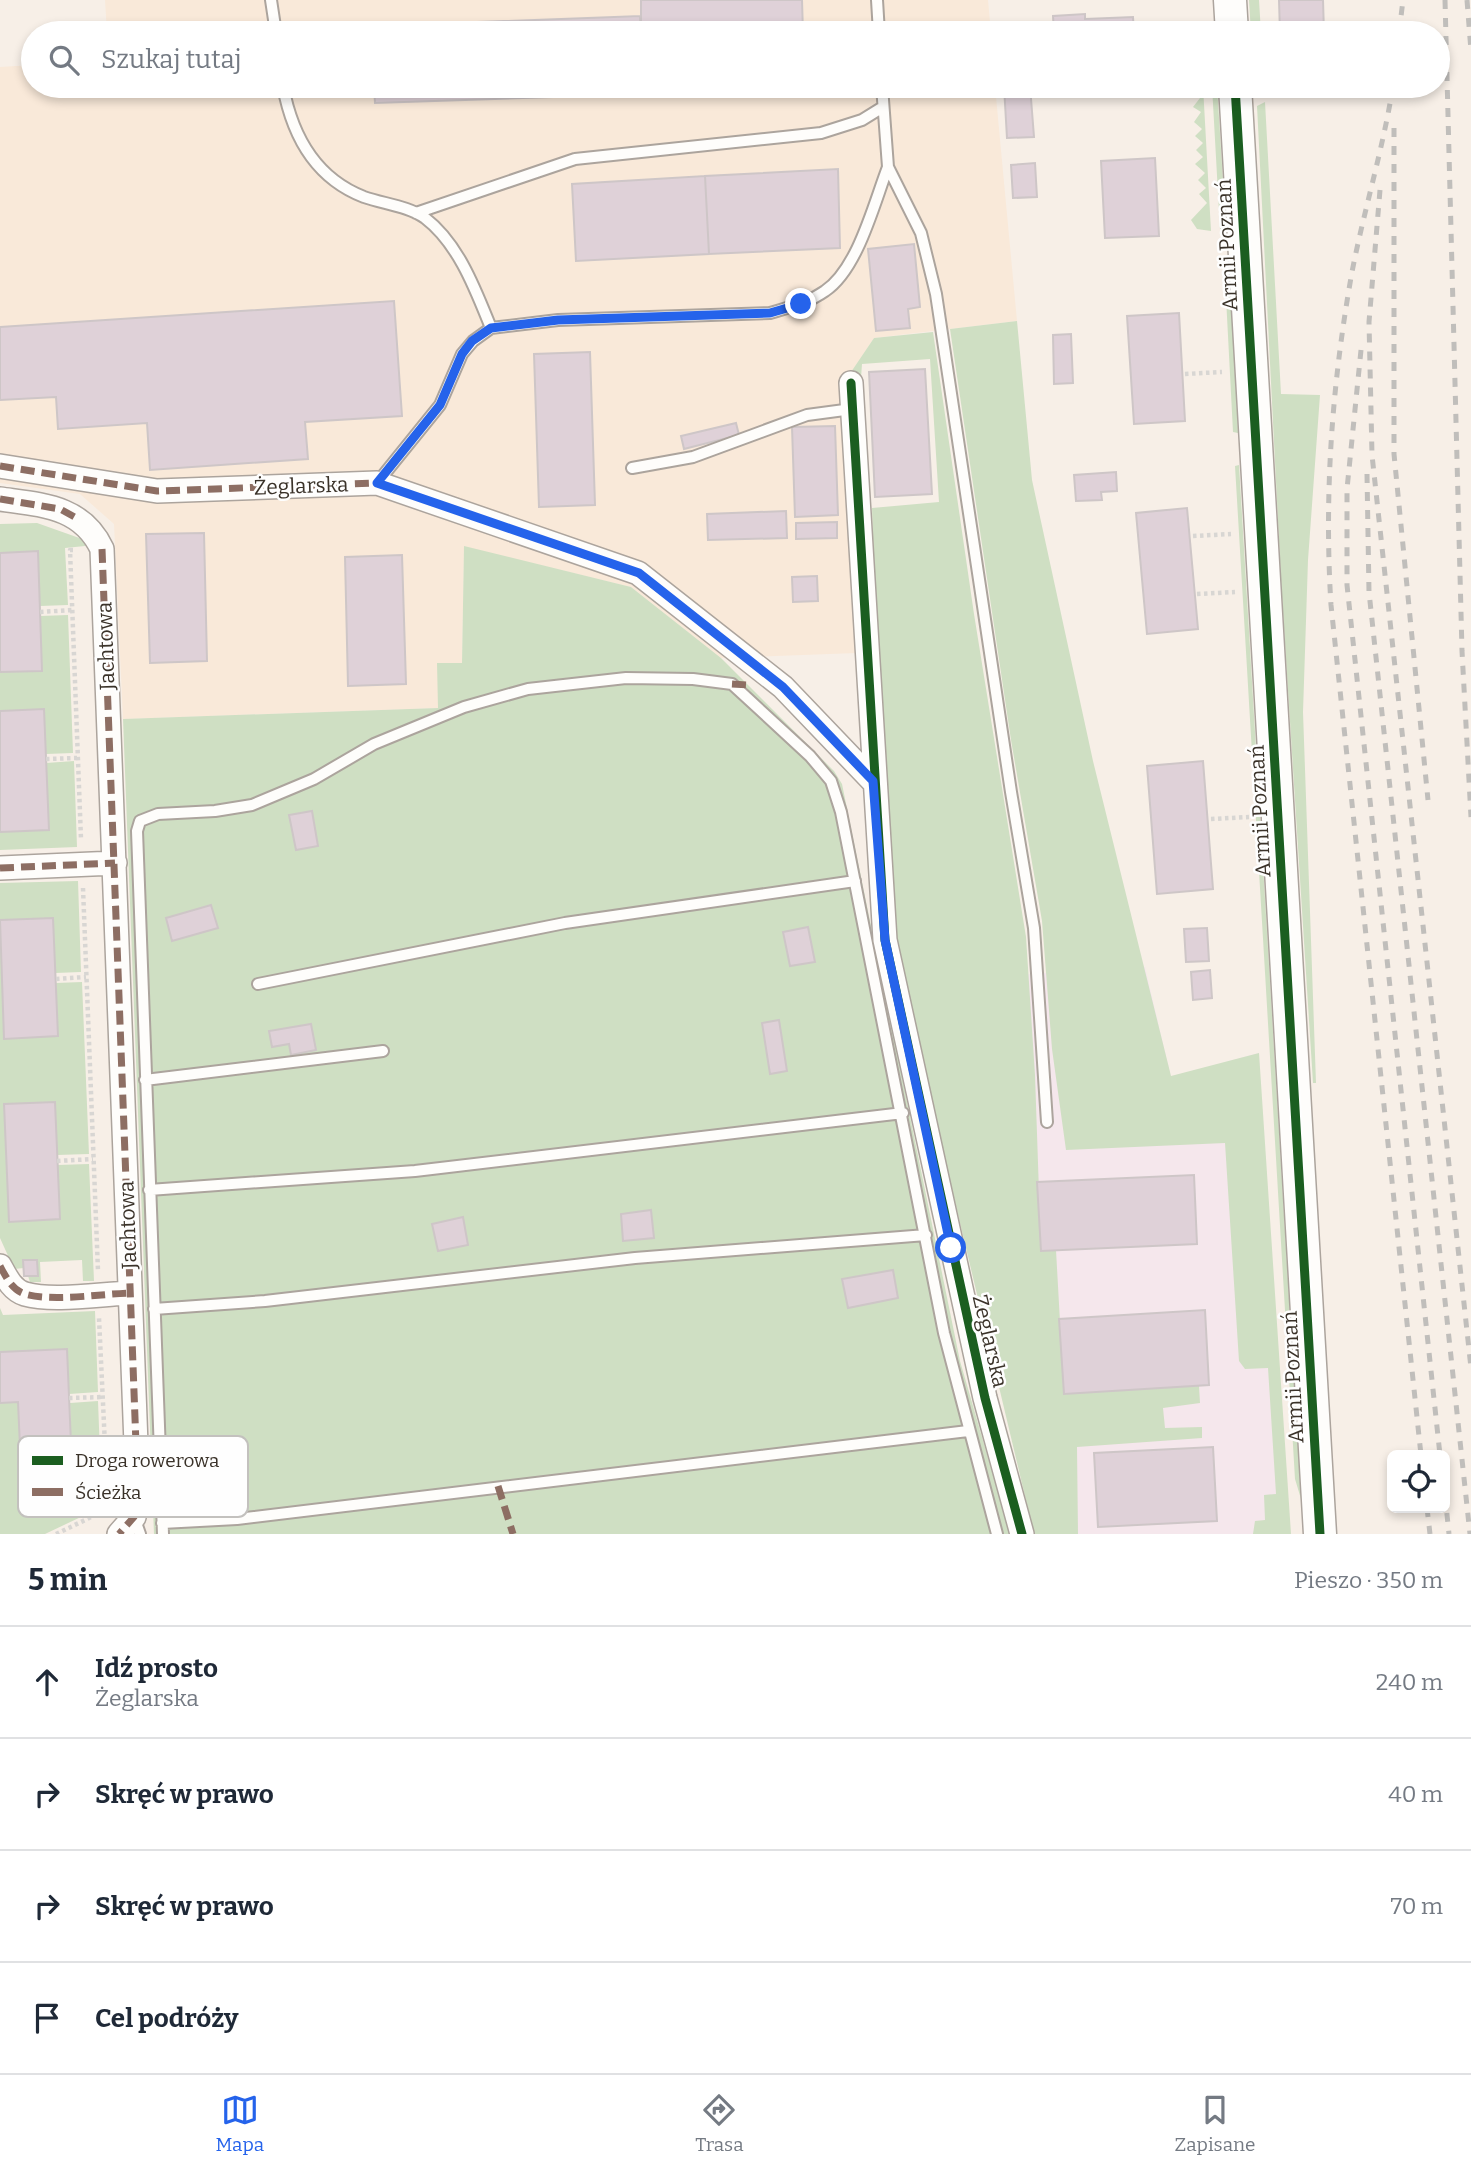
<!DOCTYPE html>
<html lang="pl">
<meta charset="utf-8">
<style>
:root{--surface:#fff;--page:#f6f6f7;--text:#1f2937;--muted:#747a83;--line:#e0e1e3;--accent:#2563eb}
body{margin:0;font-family:Bitter,serif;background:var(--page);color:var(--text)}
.controls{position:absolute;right:21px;bottom:21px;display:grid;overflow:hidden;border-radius:10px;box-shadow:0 4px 10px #0003}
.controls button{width:63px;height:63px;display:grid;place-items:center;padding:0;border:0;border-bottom:2px solid var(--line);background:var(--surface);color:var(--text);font:35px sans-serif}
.stop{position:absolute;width:21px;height:21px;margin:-16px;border:5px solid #2563eb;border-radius:50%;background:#fff}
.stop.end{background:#2563eb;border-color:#fff;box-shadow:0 2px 7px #0008}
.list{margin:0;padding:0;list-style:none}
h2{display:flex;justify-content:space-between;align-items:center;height:91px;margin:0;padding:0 28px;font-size:30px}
h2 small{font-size:23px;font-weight:400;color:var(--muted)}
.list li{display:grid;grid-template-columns:46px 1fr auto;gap:21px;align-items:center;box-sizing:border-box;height:112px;padding:0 28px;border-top:2px solid var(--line)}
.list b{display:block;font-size:26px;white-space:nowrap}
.list p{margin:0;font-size:23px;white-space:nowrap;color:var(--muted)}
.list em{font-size:23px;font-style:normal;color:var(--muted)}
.icon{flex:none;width:38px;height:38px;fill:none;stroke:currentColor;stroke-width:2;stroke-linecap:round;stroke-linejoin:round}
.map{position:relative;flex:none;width:1471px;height:1534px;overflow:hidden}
.search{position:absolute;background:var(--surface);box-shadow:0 4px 10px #0003;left:21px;right:21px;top:21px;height:77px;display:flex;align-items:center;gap:18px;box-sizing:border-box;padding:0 24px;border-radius:38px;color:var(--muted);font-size:26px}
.sheet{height:539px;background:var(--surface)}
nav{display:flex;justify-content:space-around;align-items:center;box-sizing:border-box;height:98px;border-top:2px solid var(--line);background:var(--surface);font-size:19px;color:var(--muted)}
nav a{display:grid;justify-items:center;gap:4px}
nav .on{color:var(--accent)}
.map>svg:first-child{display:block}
</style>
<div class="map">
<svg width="1471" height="1534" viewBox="0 0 1471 1534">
<rect width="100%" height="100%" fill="#f7efe7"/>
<path fill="#f5e7ec" d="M1145 967 1171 1077 1259 1053 1281 1534H1071L945 979Z"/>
<path fill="#f9e9d9" d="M105 0H988L991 33H107Z
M33 65V86H995L1017 321 874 338 841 388 857 653 721 658 631 587 464 547 462 664 438 708 123 719 114 524 80 494 0 483V67Z"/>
<path fill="#cfdfc3" d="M1249 0H1259L1261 33H1251Z
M1198 86H1203L1211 231 1197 229 1191 220 1207 203 1199 194 1206 188 1198 180 1205 173 1195 164 1203 157 1196 150 1203 143 1195 136 1202 129 1194 122 1201 112 1193 107 1200 98 1192 91Z
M1212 86H1217L1226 228 1220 229Z
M1265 102 1281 394 1320 395 1308 560 1303 712 1316 1083H1313L1281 580 1257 106Z
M1224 259 1230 274 1238 433 1233 432Z
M1017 321 1032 480 1093 761 1171 1076 1259 1053 1291 1534H1253L1255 1521 1265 1520 1264 1495 1276 1494 1268 1368 1245 1369 1239 1361 1225 1143 1066 1150 1052 1049 1042 921 1011 740 950 329Z
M933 332 974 614 1026 937 1035 1075 1041 1251 1056 1250 1064 1394 1199 1386 1200 1403 1163 1408 1165 1428 1202 1427V1438L1077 1447 1078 1534H1034L893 941 878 690 872 508 939 502 930 359 862 364 861 378H847L874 338Z
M1239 465 1301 1499 1295 1479 1235 466Z
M37 523 85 540V546L65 548 68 605 40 606 38 552 0 553V524Z
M464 546 631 587 721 658 834 771 842 784 960 1361 1010 1534H154L123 719 438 708 437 663H462Z
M68 615 73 753 46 754 44 709 0 711V672L42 670 40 616Z
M74 761 77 847 0 850V832L48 830 46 763Z
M78 881 81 972 55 973 53 918 0 920V883Z
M0 922 4 1039 58 1036 56 983 82 982 89 1154 57 1155 54 1102 4 1104 9 1221 60 1219 57 1165 89 1164 94 1281H83L82 1260 40 1262 41 1282H30L28 1276 38 1275 37 1260H24V1268L14 1269 0 1238Z
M0 1308 3 1315 95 1311 98 1392 69 1394 67 1349 0 1352Z
M98 1401 102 1507 45 1534H0V1403L18 1402 22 1469 72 1467 70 1403Z"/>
<path fill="#dfd1d8" stroke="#cec6c7" stroke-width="2" d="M641 0H802L803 33H641Z
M1279 0H1323L1324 33H1280Z
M1085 14V19L1133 17 1134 33H1054L1053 16Z
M640 16 641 33H373L372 26Z
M374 86H642L643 94 375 103Z
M642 86H805V90L643 94Z
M1004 86H1030L1034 137 1007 138Z
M1155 158 1159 236 1105 238 1101 161Z
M1035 163 1037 197 1013 198 1011 165Z
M838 169 840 248 709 254 705 176Z
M705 176 709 254 576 261 572 184Z
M914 244 920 307 908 309 910 328 876 331 868 249Z
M394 301 402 416 305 422 308 459 150 470 147 423 58 429 56 397 0 400V327Z
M1179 313 1185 421 1134 424 1127 316Z
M1071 334 1073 383 1054 384 1053 335Z
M590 352 595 505 539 507 534 354Z
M925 369 932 494 875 497 869 372Z
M736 423 739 435 684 449 681 436Z
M835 426 838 515 795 517 792 427Z
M1116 472 1117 491 1101 492 1102 500 1076 501 1074 475Z
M1187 508 1198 629 1147 634 1136 513Z
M786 511 787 538 708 540 707 514Z
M837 522V538L796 539V523Z
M204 533 207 661 150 663 146 534Z
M38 551 42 671 0 672V553Z
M402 555 406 684 348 686 345 557Z
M817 576 818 601 793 602 792 577Z
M44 709 49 830 0 832V711Z
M1203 761 1213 889 1157 894 1147 766Z
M312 811 318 846 296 850 289 815Z
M211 905 218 928 172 941 166 918Z
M53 918 58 1036 4 1039 0 920Z
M808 927 815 962 790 966 783 932Z
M1207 928 1209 961 1186 962 1184 929Z
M1210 970 1212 998 1193 1000 1191 972Z
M779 1020 787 1071 770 1074 762 1023Z
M311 1024 316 1050 291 1055 289 1044 272 1047 269 1031Z
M55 1102 60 1219 9 1222 4 1104Z
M1194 1175 1197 1244 1041 1251 1037 1182Z
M651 1210 654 1238 623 1241 621 1214Z
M463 1217 468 1245 438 1251 432 1224Z
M23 1260H37L38 1276H24Z
M893 1270 898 1298 848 1308 842 1279Z
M1205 1310 1209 1385 1064 1394 1059 1319Z
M67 1349 72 1467 21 1469 18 1402 0 1403V1352Z
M203 1436 205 1454 215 1453 217 1470 179 1474 176 1438Z
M1213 1447 1217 1521 1098 1527 1094 1453Z"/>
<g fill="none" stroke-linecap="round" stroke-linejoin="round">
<defs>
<path id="service" d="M271 0 276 33
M877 0 879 33
M283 86C292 135 315 178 364 197 384 204 408 206 425 218 459 244 476 291 491 328
M882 86 888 167 921 233 936 294 1011 792 1034 928 1047 1122
M416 213 575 159 821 133 862 120 883 107
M632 468 693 457 807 415 852 409
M377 483 440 405 462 354 473 341 491 328 558 320 770 313C790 307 808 303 825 291 858 269 874 203 888 167
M258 984 565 923 855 881
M145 1080 383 1051
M149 1190 415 1171 903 1113
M154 1309 265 1301 635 1258 926 1235
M134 1517 140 1534
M162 1523 237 1519 968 1431
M163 1534 137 831 140 821 158 814 215 811 252 805 314 779 374 744 464 707 528 689 626 678 693 679 732 684 810 756 831 781 841 812 944 1333 997 1534"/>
<path id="minor" d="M851 383 885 940 985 1398 1022 1534
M0 466 157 491 377 483 638 573 783 687 873 781
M0 499C42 505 82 506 102 549L138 1497 134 1517 119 1534
M0 868 115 863
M0 1266C6 1277 12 1290 25 1294 53 1302 100 1294 130 1293"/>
<path id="secondary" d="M1230 0 1232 33
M1235 86 1320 1534"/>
</defs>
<use href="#service" stroke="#aca49d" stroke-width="14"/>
<use href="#minor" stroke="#aca49d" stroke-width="26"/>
<use href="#secondary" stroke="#aca49d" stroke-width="35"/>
<path stroke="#d8d6d3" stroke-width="4.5" stroke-dasharray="3.5 3.5" stroke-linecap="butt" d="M1185 374 1222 372
M1193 536 1231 534
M73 550H70L81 839
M1197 594 1235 592
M40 612 72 610
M46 759 77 758
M1211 819 1249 817
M83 888 98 1271
M56 979 86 977
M57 1161 93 1159
M69 1398 103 1397
M56 1534 108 1509 99 1318"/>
<use href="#service" stroke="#fefdfb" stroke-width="10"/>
<use href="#minor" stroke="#fefdfb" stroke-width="23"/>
<use href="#secondary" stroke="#fefdfb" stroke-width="32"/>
<path stroke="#c0bebb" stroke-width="5" stroke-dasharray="9 9" stroke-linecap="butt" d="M1445 0 1462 651 1471 817
M1467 0 1471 51
M1399 33 1403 0
M1393 86C1383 149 1364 210 1352 272 1332 383 1324 494 1331 605L1421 1455
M1394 128V454L1428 800
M1380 190 1369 322 1372 455 1471 1368
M1361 350 1347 489V585L1440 1455
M1367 474 1369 592 1470 1534
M1445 1495 1449 1534
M1427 1508 1430 1534"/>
<path stroke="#8d6e63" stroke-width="7" stroke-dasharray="14 7" stroke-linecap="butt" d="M0 466 157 491 377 483 638 573 783 687 873 781
M0 499 60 509 80 520
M102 549 138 1497 134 1517 119 1534
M732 684 748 685
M0 868 115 863
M0 1266C6 1277 12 1290 25 1294 53 1302 100 1294 130 1293
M498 1486 513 1534"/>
<defs>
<path id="cycleway" d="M1235 86 1320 1534
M851 383 885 940 985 1398 1022 1534"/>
</defs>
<use href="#cycleway" stroke="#fefefe" stroke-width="13"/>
<use href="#cycleway" stroke="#1b5e20" stroke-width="9"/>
</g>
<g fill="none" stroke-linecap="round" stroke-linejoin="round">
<path stroke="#2563eb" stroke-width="9" d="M801 304 770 313 558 320 491 328 472 341 462 354 440 405 377 483 639 573 783 687 873 781 885 940 951 1248"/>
</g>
<g text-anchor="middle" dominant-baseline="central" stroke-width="5" stroke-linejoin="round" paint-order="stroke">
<g font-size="21" fill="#3a3229" stroke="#fefefe">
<text transform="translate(1227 245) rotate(-93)">Armii Poznań</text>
<text transform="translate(301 486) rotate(-2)">Żeglarska</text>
<text transform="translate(106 646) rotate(-92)">Jachtowa</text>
<text transform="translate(1260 811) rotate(-93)">Armii Poznań</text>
<text transform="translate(128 1225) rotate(-92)">Jachtowa</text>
<text transform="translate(990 1341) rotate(77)">Żeglarska</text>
<text transform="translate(1293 1377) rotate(-93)">Armii Poznań</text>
</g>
</g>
<rect x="18" y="1436" width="230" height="81" rx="10" fill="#fefefe" stroke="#c3c1be" stroke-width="2"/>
<rect x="32" y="1456" width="31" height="9" fill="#1b5e20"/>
<rect x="32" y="1488" width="31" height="8" fill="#8d6e63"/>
<g font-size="19" fill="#3a3229">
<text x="75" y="1467">Droga rowerowa</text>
<text x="75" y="1499">Ścieżka</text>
</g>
</svg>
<div class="controls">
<button><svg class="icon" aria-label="locate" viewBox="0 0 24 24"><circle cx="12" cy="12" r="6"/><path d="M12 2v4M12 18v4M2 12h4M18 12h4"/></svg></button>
</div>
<div class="stop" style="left:951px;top:1248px"></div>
<div class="stop end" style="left:801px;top:304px"></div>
<div class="search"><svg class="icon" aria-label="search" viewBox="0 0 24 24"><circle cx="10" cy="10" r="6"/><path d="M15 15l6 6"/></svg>Szukaj tutaj</div>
</div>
<section class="sheet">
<h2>5 min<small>Pieszo · 350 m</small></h2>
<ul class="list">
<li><svg class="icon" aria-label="ahead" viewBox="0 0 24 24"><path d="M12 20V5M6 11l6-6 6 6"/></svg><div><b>Idź prosto</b><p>Żeglarska</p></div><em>240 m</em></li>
<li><svg class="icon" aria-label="right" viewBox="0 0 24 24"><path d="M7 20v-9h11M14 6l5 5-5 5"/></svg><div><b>Skręć w prawo</b></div><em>40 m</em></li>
<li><svg class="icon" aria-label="right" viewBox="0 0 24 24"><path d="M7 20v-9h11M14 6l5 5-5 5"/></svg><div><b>Skręć w prawo</b></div><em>70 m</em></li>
<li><svg class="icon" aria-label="arrive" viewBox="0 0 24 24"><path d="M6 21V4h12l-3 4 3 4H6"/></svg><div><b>Cel podróży</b></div></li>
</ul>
</section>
<nav>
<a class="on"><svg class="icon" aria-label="map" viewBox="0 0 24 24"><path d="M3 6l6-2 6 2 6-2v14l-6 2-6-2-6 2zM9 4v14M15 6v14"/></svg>Mapa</a>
<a><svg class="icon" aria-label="directions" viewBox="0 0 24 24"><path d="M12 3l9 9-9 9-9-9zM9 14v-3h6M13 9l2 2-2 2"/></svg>Trasa</a>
<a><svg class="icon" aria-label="saved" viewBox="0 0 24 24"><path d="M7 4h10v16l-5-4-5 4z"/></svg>Zapisane</a>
</nav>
